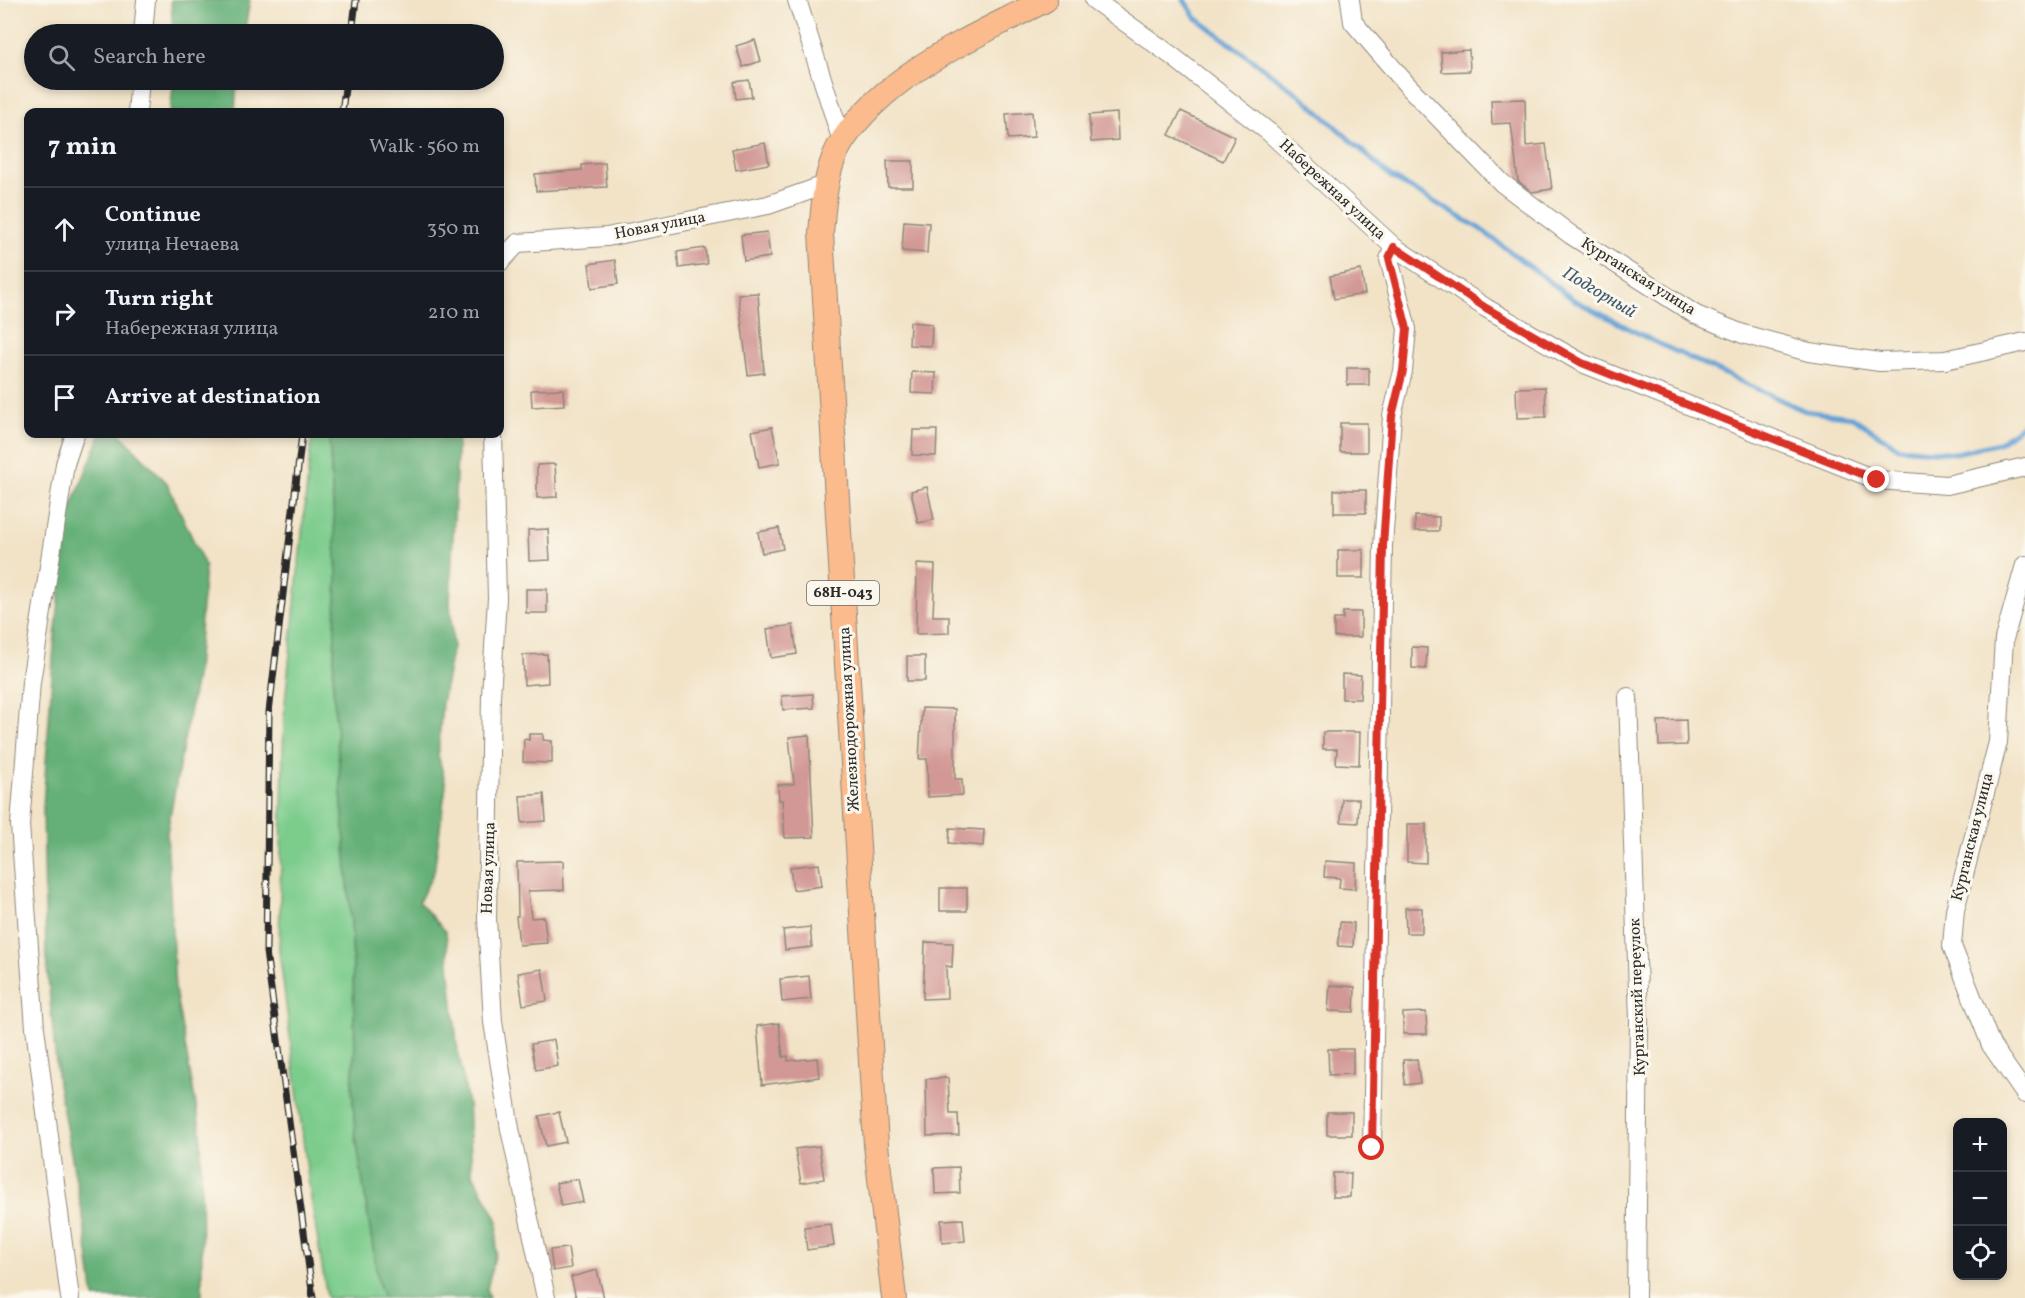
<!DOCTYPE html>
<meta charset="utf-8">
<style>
:root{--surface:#171b24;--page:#242831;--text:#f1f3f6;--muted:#9ea1a6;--line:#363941}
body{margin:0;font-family:Vollkorn,serif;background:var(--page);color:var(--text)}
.controls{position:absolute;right:18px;bottom:18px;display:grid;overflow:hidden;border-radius:12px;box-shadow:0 3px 9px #0003}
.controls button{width:54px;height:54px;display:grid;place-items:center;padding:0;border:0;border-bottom:2px solid var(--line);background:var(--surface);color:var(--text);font:30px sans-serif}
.stop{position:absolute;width:18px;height:18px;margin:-14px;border:4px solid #d93025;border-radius:50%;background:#fff}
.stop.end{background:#d93025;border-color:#fff;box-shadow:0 2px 6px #0008}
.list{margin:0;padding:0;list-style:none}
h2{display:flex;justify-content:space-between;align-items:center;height:78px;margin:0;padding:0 24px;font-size:26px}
h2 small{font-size:20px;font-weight:400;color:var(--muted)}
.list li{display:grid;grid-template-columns:39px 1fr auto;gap:18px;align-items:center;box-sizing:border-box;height:84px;padding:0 24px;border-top:2px solid var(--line)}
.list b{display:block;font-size:22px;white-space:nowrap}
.list p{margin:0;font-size:20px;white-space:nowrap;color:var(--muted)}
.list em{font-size:20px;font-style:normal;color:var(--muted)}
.icon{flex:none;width:33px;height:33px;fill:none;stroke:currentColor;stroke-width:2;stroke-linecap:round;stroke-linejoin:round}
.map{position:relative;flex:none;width:2025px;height:1298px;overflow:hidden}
.search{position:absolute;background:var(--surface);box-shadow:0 3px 9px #0003;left:24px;top:24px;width:480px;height:66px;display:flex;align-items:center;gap:15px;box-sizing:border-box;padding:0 21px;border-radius:33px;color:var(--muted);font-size:22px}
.panel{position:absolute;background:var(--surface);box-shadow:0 3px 9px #0003;left:24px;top:108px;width:480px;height:330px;border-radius:12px}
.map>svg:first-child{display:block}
</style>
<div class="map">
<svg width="2025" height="1298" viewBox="0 0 2025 1298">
<rect width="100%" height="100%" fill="#fbf7ec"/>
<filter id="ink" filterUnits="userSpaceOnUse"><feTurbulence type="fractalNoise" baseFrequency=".0167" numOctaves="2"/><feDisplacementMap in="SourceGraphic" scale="12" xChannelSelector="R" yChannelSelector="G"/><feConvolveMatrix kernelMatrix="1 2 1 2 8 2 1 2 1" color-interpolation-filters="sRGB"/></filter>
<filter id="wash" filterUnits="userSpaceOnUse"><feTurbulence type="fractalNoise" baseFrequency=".008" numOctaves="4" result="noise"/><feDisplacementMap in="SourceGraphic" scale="24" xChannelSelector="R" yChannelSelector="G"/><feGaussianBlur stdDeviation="1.35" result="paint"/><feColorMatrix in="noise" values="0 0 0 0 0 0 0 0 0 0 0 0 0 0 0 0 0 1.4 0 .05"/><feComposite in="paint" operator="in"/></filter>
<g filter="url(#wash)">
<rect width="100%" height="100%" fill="#f2e3c7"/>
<path fill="#7ccc8c" stroke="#547c5c" stroke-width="1.5" d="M312 434H329L337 575 333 684 352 936 355 1048 352 1086 355 1131 378 1281 384 1298H327L309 1186 279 950 284 713Z"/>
<path fill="#65b078" stroke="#486e52" stroke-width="1.5" d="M171 0H250L244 34H173Z
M174 80H237L235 112H170Z
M101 434H120L167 483 205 566 197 671 167 832 175 990 201 1133 202 1298H94L84 1223 58 1084 46 957 43 806 54 645 69 513Z
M329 434H458L450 601 453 646 442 703 438 755 446 785 434 872 419 902 446 932 457 1045 468 1104 472 1172 498 1221 496 1252 487 1289 489 1298H384L378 1281 355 1131 352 1086 355 1048 352 936 333 684 337 575Z"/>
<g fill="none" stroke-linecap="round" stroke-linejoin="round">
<path stroke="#62a0d4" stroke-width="5" d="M1184 0 1196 18 1306 100 1391 177 1479 228 1574 300 1653 341 1805 411 1852 417 1899 448 1956 453 1999 443 2025 423"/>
</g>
<g id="blocks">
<path fill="#d29895" d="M755 40 761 61 743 67 736 46Z
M1469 50 1470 71 1442 72 1441 52Z
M749 80 752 97 736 99 734 82Z
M1525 99 1526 146 1546 144 1552 189 1532 192 1518 181 1511 123 1492 124 1491 100Z
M1181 111 1235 137 1223 161 1169 135Z
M1032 112 1034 137 1008 139 1006 114Z
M1117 113 1118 140 1091 142 1089 115Z
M765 143 769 164 736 170 732 149Z
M887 161H913V187H888Z
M605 163 607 187 536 191 535 174 582 170V165Z
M904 221 929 223 927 253 902 251Z
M767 232 770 257 744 261 741 235Z
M705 248 707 264 679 268 677 252Z
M615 260 618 284 592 288 589 264Z
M1361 270 1365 294 1334 299 1330 276Z
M758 293 764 373 748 375 738 294Z
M910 322 932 324 931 346 909 345Z
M1347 368H1369V385H1347Z
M912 372 936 373 935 394 911 393Z
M1545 387 1546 417 1517 418 1516 388Z
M563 389 564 405 532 407 531 390Z
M1340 423H1367V452H1340Z
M772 427 780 463 759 467 752 431Z
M913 430H937L936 456 912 455Z
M555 464 557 497 537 498V465Z
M927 487 934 520 918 523 911 491Z
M1334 490H1366V513H1334Z
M1415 516 1439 517V531H1415Z
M779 528 783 549 762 553 758 532Z
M548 529 550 560 529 561 528 530Z
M1338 550H1364V578H1338Z
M917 564 935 565 933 616H949V633L916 634Z
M526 589H547V613H526Z
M1343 612H1361V637H1334V619H1343Z
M793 625 797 654 771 658 767 629Z
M1412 647 1427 648 1426 669 1412 668Z
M547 654 548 683 524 685 523 655Z
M907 656H925V681H907Z
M1342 674 1361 675 1360 699H1342Z
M813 694 814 708 783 710 782 696Z
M922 708 955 709V779H962L963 795 928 797 927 759H919Z
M1686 720 1687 745 1659 746 1658 721Z
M1323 732H1360L1359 765 1336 764 1337 749H1323Z
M529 734H543V740L552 741V763L523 762 524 739 529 740Z
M809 735 814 837 785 838 782 800H779L778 785 794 784 789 737Z
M544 794 546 821 522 823 520 796Z
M1342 799H1359L1358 823 1341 822Z
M1407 824H1426V863L1407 862Z
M950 828 984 830 983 846 949 843Z
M563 861 564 890 528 891 531 918 544 917 547 943 519 945 516 916H518L517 862Z
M1325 861 1356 863 1355 889 1339 888 1340 878 1324 877Z
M819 864 822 886 793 890 790 867Z
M940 888H967V911H940Z
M1405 908H1422V933H1406Z
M1340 922 1354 923 1353 947 1338 946Z
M810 927 812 947 785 950 783 930Z
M925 942 953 943 952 967 946 966 947 998 923 999Z
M542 969 547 1001 523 1005 518 973Z
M809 976 811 999 782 1002 780 979Z
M1330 985 1355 987 1354 1012 1328 1011Z
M1426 1012 1427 1034H1403V1013Z
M779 1023 783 1057 788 1056V1061L817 1058 819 1077 762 1085 757 1026Z
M554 1040 558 1066 536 1070 531 1044Z
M1328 1049H1353V1074L1329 1075Z
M1417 1059 1420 1083 1405 1085 1403 1060Z
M948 1078 950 1114H958L959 1135 927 1136 926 1079Z
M559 1112 566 1142 546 1146 539 1116Z
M1327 1112H1352V1135H1327Z
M819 1146 824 1179 801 1183 795 1149Z
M959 1167 960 1193 935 1194 934 1168Z
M1333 1173H1351L1350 1197H1333Z
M578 1179 583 1202 561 1206 556 1183Z
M963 1219 965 1241 942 1243 941 1220Z
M831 1224 834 1246 807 1250 804 1227Z
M568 1248 571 1268 553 1271 550 1250Z
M597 1270 604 1298H576L571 1277Z"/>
</g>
</g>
<g filter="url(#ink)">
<use href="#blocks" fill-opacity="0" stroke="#8e8779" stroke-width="1.5"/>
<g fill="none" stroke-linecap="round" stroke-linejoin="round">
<defs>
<path id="minor" d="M797 0 842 141
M1094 0 1172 56 1270 133 1394 247 1486 308 1582 363 1877 480 1947 485 2025 467
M1350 0 1353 22 1408 86 1502 183 1571 235 1696 315 1743 334 1809 352 1880 362 1945 360 2025 342
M143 34 146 0
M137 112 140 80
M500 262 518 243 607 237 768 205 825 185
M493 434 497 598 491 696 487 918 493 1022 510 1129 546 1298
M2025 565 2004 639 1998 742 1955 910 1952 946 1991 1045 2025 1094
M1628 697 1639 1020 1636 1298
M1372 1148 1383 546 1392 416 1403 371 1407 329 1389 259 1394 247
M70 1298 35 1028 20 825 31 682 65 464 75 434"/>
<path id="major" d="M894 1298 876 1145 821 233C824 201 825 167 843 140 889 71 975 37 1045 0"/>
</defs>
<use href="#minor" stroke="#8e8779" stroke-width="20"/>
<use href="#major" stroke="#8e8779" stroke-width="26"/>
<use href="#minor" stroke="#fff" stroke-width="18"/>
<use href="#major" stroke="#fbbb8d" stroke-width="24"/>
<defs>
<path id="rail" d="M352 34 356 0
M342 112 346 80
M302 434 269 712 266 952 313 1298"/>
</defs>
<use href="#rail" stroke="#2b2b2b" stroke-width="7"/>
<use href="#rail" stroke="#fbf7ec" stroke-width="4.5" stroke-dasharray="14" stroke-linecap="butt"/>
</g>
</g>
<g fill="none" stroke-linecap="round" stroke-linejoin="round" filter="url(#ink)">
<path stroke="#d93025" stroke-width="8" d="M1372 1148 1383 546 1392 416 1403 371 1407 329 1389 258 1394 247 1486 308 1582 363 1877 480"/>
</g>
<g text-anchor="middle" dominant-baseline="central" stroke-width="6" stroke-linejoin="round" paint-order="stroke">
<rect fill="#fbf7ec" stroke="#696865" stroke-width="1.5" x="807" y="581" width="72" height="24" rx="4.5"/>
<g font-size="15" font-weight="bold" fill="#2b2b2b">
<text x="843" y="593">68Н-043</text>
</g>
<g font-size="16" fill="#2b2b2b" stroke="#fbf7ec">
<text transform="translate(1332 190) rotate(43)">Набережная улица</text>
<text transform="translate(660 226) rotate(-11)">Новая улица</text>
<text transform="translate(1638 277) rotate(32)">Курганская улица</text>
<text transform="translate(850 719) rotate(-93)">Железнодорожная улица</text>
<text transform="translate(1973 837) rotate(-76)">Курганская улица</text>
<text transform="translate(489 868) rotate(-88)">Новая улица</text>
<text transform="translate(1638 997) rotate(-92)">Курганский переулок</text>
</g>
<g font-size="18" font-style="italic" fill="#415a6f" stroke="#fbf7ec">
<text transform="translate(1599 293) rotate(31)">Подгорный</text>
</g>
</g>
</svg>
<div class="controls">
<button>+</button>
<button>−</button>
<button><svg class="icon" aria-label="locate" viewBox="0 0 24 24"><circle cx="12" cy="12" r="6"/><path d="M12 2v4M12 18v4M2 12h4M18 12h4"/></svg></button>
</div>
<div class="stop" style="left:1372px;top:1148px"></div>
<div class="stop end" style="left:1877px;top:480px"></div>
<div class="search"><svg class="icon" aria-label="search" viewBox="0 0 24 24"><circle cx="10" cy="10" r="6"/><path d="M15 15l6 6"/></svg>Search here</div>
<section class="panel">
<h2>7 min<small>Walk · 560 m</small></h2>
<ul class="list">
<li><svg class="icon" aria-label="ahead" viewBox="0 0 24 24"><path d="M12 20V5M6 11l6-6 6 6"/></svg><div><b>Continue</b><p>улица Нечаева</p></div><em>350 m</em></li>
<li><svg class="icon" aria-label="right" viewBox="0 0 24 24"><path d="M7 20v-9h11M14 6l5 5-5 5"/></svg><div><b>Turn right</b><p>Набережная улица</p></div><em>210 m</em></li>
<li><svg class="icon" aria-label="arrive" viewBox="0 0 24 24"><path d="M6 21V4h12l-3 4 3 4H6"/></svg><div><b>Arrive at destination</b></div></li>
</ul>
</section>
</div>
